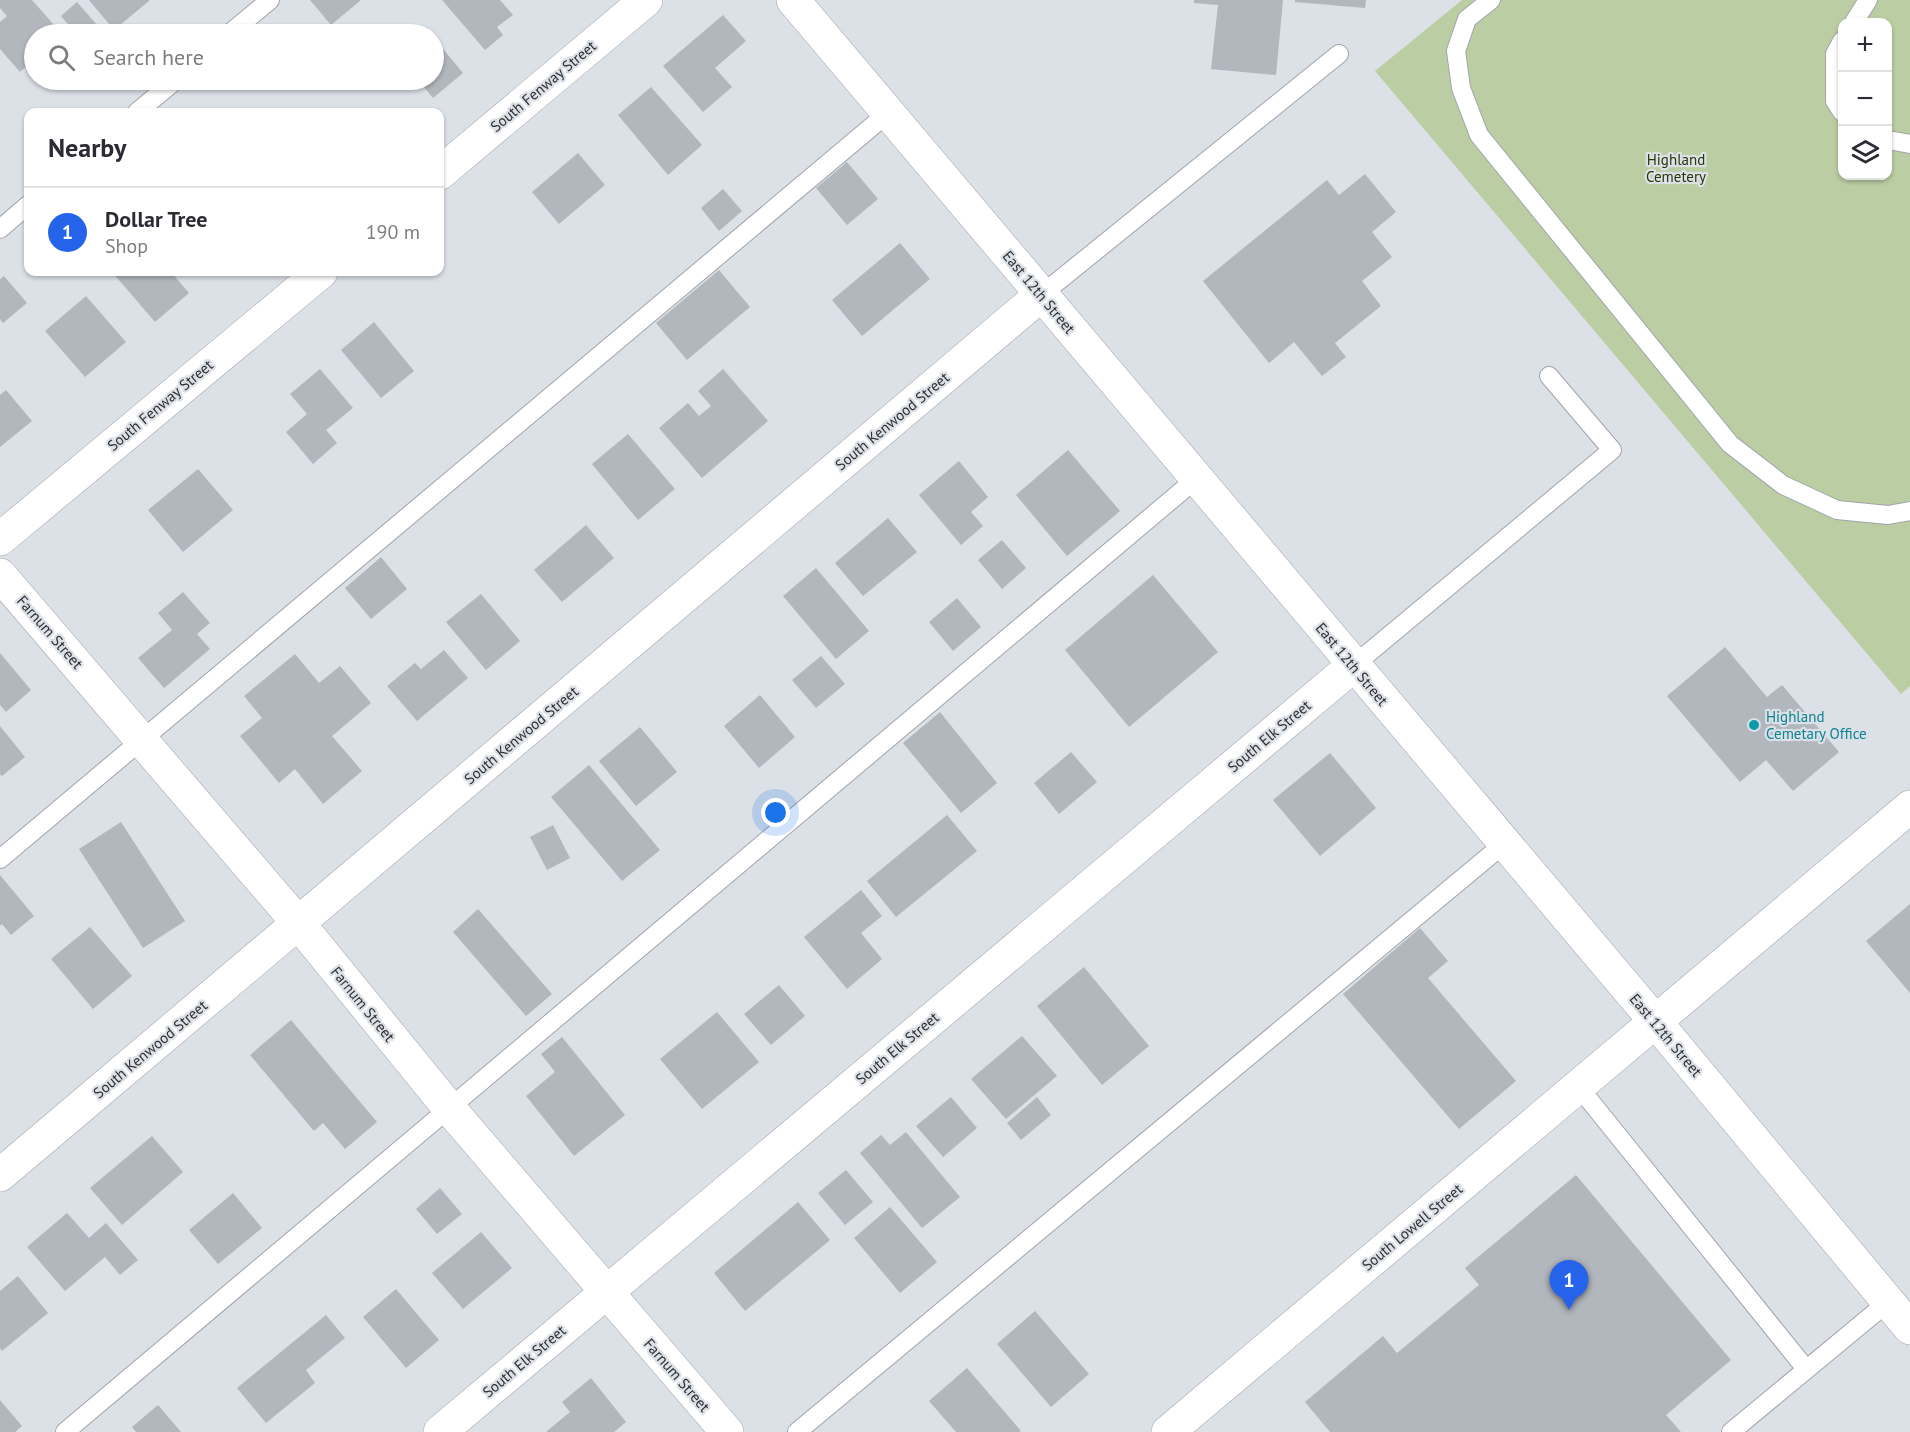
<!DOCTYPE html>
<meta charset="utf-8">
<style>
:root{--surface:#fff;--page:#f2f2f3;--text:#2b2b33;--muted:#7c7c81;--line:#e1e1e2;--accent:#2563eb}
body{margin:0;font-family:"PT Sans",sans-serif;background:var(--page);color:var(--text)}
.controls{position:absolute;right:18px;top:18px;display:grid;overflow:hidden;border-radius:12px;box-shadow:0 2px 4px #0004}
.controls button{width:54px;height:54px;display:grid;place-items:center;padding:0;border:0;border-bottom:2px solid var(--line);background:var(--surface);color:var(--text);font:30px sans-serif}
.you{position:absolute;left:776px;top:813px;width:21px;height:21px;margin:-15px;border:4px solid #fff;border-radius:50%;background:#1a73e8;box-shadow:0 0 0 9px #1a73e833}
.badge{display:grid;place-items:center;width:39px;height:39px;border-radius:50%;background:var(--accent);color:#fff;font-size:20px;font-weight:700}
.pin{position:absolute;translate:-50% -50px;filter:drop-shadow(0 2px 3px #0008)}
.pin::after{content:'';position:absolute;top:32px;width:21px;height:18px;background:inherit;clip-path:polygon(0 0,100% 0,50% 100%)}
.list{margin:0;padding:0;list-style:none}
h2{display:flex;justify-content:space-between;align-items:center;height:78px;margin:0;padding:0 24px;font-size:26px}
h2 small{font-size:20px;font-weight:400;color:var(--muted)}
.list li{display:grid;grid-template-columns:39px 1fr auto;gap:18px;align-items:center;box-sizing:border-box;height:90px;padding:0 24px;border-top:2px solid var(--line)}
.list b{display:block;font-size:22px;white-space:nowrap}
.list p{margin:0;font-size:20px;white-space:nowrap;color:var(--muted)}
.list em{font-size:20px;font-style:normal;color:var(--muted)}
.icon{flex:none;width:33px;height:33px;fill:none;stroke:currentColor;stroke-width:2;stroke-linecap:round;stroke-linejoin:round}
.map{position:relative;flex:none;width:1910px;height:1432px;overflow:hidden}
.search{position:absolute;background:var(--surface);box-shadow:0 2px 4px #0004;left:24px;top:24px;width:420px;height:66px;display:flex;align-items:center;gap:15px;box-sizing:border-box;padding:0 21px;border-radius:33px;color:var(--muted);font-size:22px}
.panel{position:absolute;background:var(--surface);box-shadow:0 2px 4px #0004;left:24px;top:108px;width:420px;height:168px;border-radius:12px}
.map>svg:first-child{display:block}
</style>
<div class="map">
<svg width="1910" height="1432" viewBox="0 0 1910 1432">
<rect width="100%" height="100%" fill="#dce0e7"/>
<path fill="#bbcda2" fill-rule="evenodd" d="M1462 0H1910V686L1901 694 1375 71ZM1842 22H1888V176H1842Z"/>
<path fill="#b2b6bd" d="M0 0H32L62 34H34V59L20 72 0 49V22L7 16 0 8Z
M89 0H150L114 30Z
M310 0H361L331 25Z
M442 0H500L513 15 497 27 503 35 485 50Z
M1194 0H1283L1276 75 1211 69 1218 5 1194 3Z
M1295 0H1366L1365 8 1295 2Z
M77 2 103 32 100 34H76L61 16Z
M723 15 746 41 715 68 732 87 703 112 663 66Z
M434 38 463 73 433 98 418 80H434Z
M651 87 702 145 668 175 618 115Z
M578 153 605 185 559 224 532 192Z
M847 162 878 199 847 225 816 188Z
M1365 174 1396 212 1372 232 1392 257 1362 281 1381 306 1335 343 1346 357 1322 376 1294 342 1269 363 1203 281 1327 180 1339 195Z
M723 189 742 211 719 231 701 208Z
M900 243 930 279 862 336 832 300Z
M719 270 750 307 687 360 656 323Z
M112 272H171L189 293 155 322Z
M4 276 27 303 3 323 0 319V279Z
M86 296 126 342 85 377 45 331Z
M374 322 414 371 381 398 341 350Z
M320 369 353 408 326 430 337 443 313 464 286 432 307 414 290 394Z
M723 369 768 421 702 478 659 428 688 403 699 416 711 406 698 391Z
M6 390 32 421 0 447V395Z
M628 434 675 489 638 520 592 464Z
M1068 450 1120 511 1067 556 1016 495Z
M959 461 988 497 971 512 983 526 961 545 919 495Z
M198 469 233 510 183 552 148 510Z
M888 518 917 552 863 596 835 563Z
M586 525 614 558 562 602 534 570Z
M1002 540 1026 568 1002 589 978 560Z
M381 557 407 589 371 619 345 588Z
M816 568 869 631 836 659 783 596Z
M1153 575 1218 652 1129 727 1065 650Z
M183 592 210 623 197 634 210 649 164 688 138 658 172 630 158 613Z
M481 594 520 641 486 670 446 622Z
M957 598 981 627 953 651 929 622Z
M1725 647 1767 697 1782 685 1839 752 1793 791 1766 760 1740 782 1667 696Z
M444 650 468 678 417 721 387 686 415 663 421 669Z
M0 653 31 690 6 712 0 705Z
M295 654 319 683 340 666 371 703 332 736 362 771 323 804 295 769 279 783 240 736 262 718 244 696Z
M821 656 845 684 816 708 792 680Z
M760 695 795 737 759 768 724 726Z
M940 712 997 783 961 813 903 743Z
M0 726 25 757 2 776 0 774Z
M640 727 677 772 636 806 599 761Z
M1071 752 1097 782 1059 814 1034 783Z
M1330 753 1376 808 1320 856 1273 800Z
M589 765 660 850 622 881 551 797Z
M947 815 977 851 896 917 867 881Z
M121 822 185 921 143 948 79 849Z
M553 825 570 858 547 870 530 837Z
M0 875 34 916 11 935 2 924 0 926Z
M861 890 882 916 861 933 882 959 847 989 804 937Z
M1910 904V993L1866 941Z
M478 909 552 994 526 1016 453 932Z
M90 927 132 976 93 1009 51 959Z
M1420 928 1448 961 1428 978 1516 1081 1459 1129 1343 994Z
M1084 967 1149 1046 1102 1085 1037 1006Z
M779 985 805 1016 771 1045 744 1014Z
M717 1012 759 1062 702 1109 660 1059Z
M291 1020 377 1122 345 1149 323 1123 314 1131 250 1055Z
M1022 1036 1057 1076 1006 1119 971 1079Z
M562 1037 625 1115 574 1156 526 1096 555 1072 541 1054Z
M951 1097 977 1128 943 1157 916 1126Z
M1037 1097 1051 1115 1021 1140 1007 1123Z
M906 1132 960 1197 922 1228 860 1153 881 1135 890 1145Z
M152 1136 183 1172 122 1225 90 1188Z
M846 1170 873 1202 845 1225 818 1193Z
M1576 1175 1731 1360 1666 1415 1681 1432H1330L1305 1402 1383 1336 1397 1353 1479 1285 1465 1268Z
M440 1188 462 1214 437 1234 416 1209Z
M233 1193 262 1228 218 1264 189 1230Z
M798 1202 830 1240 745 1311 714 1273Z
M890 1207 937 1262 900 1293 854 1238Z
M67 1213 89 1238 106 1223 138 1260 120 1275 105 1257 65 1291 27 1247Z
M481 1232 512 1268 463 1309 432 1273Z
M18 1276 48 1313 2 1351 0 1348V1291Z
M396 1289 439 1340 406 1368 363 1317Z
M1035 1311 1089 1374 1051 1407 997 1344Z
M326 1315 345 1338 306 1370 315 1383 266 1423 237 1388Z
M967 1368 1021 1431 1019 1432H956L929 1401Z
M591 1378 626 1422 614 1432H546L570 1412 562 1402Z
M0 1400 22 1426 15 1432H0Z
M158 1405 181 1432H136L132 1427Z"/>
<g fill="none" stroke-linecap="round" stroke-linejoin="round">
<defs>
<path id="service" d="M1491 0 1467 19 1456 51 1461 88 1479 135 1730 444 1783 485 1837 510 1888 515 1910 511
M1854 22 1868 0
M229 34 270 0
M1842 41 1835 54V101L1842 112
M137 112 176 80
M1888 140 1910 144
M0 229 28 205
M1041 295 1339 54
M1354 665 1612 450 1549 376
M0 859 888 113
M1578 1086 1806 1369
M65 1432 1196 479
M797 1432 1505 843
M1731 1432 1888 1302"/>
<path id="minor" d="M440 173 646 0
M0 539 321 272
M0 575 299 924 449 1108 727 1432
M0 1175 1041 295
M440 1432 1354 665
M1168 1432 1910 807"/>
<path id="tertiary" d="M793 0 1655 1021 1910 1328"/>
</defs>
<use href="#service" stroke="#a0a4aa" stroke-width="20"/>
<use href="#minor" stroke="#a0a4aa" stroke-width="34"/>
<use href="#tertiary" stroke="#a0a4aa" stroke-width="34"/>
<use href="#service" stroke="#fff" stroke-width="18"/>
<use href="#minor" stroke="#fff" stroke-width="33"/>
<use href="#tertiary" stroke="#fff" stroke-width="33"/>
</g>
<circle fill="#0f9aa8" stroke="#dce0e7" stroke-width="2" cx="1754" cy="725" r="6"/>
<g text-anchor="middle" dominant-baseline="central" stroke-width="4.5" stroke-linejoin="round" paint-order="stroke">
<g font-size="15" fill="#2d2f31" stroke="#dce0e7">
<text transform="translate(543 86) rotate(-40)">South Fenway Street</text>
<text transform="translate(1039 292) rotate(50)">East 12th Street</text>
<text transform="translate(160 405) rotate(-40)">South Fenway Street</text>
<text transform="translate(892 421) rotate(-40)">South Kenwood Street</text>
<text transform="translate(50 632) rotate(49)">Farnum Street</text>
<text transform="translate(1352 664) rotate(50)">East 12th Street</text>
<text transform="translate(521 735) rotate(-40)">South Kenwood Street</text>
<text transform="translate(1269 736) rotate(-40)">South Elk Street</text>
<text transform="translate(363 1004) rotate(51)">Farnum Street</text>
<text transform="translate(1666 1035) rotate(50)">East 12th Street</text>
<text transform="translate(897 1048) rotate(-40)">South Elk Street</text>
<text transform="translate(150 1049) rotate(-40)">South Kenwood Street</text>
<text transform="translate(1412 1227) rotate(-40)">South Lowell Street</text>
<text transform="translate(524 1361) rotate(-40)">South Elk Street</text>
<text transform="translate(677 1375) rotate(49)">Farnum Street</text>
</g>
<g font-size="15" fill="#273605" stroke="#dce0e7">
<text x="1676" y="159">Highland<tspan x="1676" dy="17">Cemetery</tspan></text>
</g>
<g font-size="15" fill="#0d838f" stroke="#dce0e7" text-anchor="start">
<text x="1766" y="716">Highland<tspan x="1766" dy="17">Cemetary Office</tspan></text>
</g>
</g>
</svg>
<div class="controls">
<button>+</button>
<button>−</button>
<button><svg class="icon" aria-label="layers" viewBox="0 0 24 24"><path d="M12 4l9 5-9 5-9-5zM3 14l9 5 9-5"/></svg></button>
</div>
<div class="you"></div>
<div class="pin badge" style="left:1569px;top:1310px">1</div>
<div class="search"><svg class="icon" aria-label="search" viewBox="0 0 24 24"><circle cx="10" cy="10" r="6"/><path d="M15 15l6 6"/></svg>Search here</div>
<section class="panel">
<h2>Nearby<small></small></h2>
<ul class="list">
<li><span class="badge">1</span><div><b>Dollar Tree</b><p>Shop</p></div><em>190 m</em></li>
</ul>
</section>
</div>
